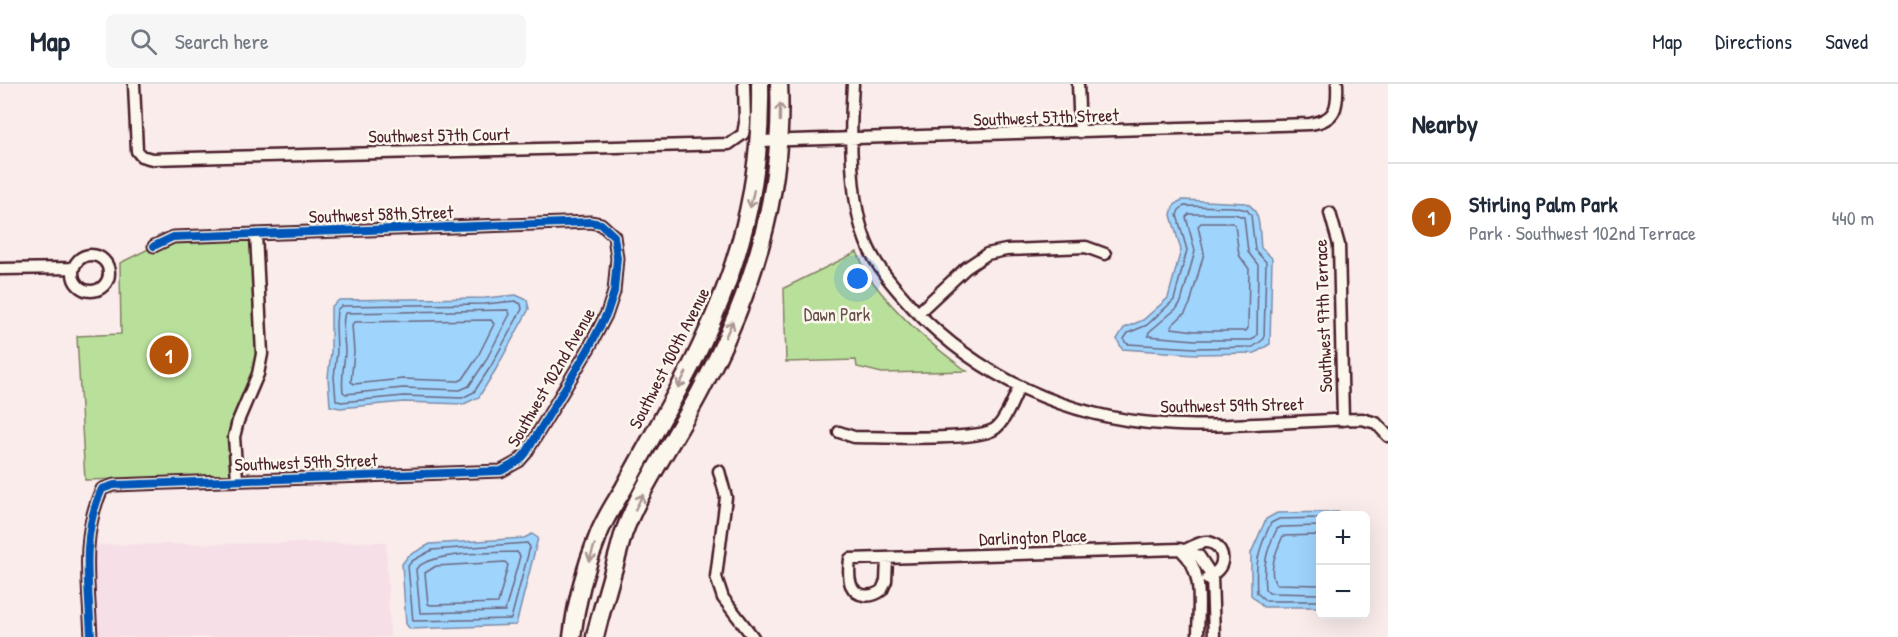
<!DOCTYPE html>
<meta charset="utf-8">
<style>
:root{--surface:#fff;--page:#f6f6f7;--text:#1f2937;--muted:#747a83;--line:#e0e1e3;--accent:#b45309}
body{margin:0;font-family:"Patrick Hand",sans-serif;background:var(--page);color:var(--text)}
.controls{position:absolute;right:18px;bottom:18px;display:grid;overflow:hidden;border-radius:9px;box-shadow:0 6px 24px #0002}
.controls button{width:54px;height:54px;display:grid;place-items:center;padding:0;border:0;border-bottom:2px solid var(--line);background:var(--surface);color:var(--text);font:30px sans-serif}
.you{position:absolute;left:858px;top:195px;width:21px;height:21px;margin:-15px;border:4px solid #fff;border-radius:50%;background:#1a73e8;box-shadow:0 0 0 9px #1a73e833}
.badge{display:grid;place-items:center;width:39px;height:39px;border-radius:50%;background:var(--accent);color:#fff;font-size:20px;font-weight:700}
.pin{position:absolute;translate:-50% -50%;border:3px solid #fff;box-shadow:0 2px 6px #0006}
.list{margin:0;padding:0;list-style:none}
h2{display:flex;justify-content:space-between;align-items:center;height:78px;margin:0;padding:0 24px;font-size:26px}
h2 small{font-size:20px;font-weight:400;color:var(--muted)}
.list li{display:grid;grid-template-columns:39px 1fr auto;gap:18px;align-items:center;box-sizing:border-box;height:108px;padding:0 24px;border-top:2px solid var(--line)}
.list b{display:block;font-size:22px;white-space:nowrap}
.list p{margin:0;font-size:20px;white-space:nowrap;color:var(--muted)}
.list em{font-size:20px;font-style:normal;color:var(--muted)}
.icon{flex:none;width:33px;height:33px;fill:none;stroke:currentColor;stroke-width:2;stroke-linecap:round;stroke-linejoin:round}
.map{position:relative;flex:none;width:1388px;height:553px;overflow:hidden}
header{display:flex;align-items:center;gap:36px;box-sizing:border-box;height:84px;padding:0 30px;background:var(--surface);border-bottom:2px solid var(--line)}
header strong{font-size:28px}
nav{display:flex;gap:33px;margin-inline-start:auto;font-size:21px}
.search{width:420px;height:54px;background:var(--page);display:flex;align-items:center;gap:15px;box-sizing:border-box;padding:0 21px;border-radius:9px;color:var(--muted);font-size:22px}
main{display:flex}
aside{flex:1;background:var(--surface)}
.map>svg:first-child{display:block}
</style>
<header>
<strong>Map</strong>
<div class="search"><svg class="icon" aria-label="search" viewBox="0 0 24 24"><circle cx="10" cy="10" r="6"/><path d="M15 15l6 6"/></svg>Search here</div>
<nav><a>Map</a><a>Directions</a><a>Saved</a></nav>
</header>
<main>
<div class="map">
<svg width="1388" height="553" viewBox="0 0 1388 553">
<rect width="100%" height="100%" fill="#f9ecea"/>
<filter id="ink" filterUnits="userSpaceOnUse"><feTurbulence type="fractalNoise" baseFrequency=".0167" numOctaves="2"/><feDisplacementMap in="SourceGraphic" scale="12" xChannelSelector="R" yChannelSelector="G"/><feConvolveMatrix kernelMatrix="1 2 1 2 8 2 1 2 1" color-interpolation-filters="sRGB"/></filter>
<g filter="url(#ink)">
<path fill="#f7dfe8" d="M386 458 390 553H91L88 461Z"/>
<path fill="#b9e09b" stroke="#828063" stroke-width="1.5" d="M256 150 260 279 238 337 237 392 85 396 77 252 121 250 120 179 173 153Z
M857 168C862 178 866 189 872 197 898 232 932 262 967 287L882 289 857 283 856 276 786 278 784 204Z"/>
<path fill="#9fd4fd" stroke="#7d8ca9" stroke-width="1.5" d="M1183 116 1246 119C1262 127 1259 148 1261 164L1272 174 1270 260 1255 269 1195 270 1122 265 1117 255 1124 244 1143 236 1168 214 1181 166 1171 131 1173 123 1178 118Z
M516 211 527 216 529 225 496 285 479 313 464 320 404 318 340 324 330 322 328 293 331 268V223L339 216 485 214Z
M1338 428 1350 431 1320 432V523H1263L1251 511V469L1266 435 1277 429Z
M532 450 538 454 516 541 410 545 406 540 402 480 408 472 430 460 524 454Z"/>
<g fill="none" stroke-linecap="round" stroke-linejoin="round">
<path stroke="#6c677f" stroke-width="1.5" d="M1184 122 1234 123 1247 126 1251 131 1255 166 1266 178 1264 255 1253 263 1195 264 1128 260 1125 258 1124 255 1128 249 1147 241 1174 216 1187 166 1177 131 1179 126Z
M1189 130H1234L1244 133 1248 168 1258 181 1257 251 1252 256H1195L1148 252 1149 248 1177 224 1181 218 1195 167 1186 133Z
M1201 139H1233L1235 141 1239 171 1249 185 1248 244 1246 247H1195L1171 244 1172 241 1185 229 1190 220 1204 169 1198 142Z
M515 217 521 220 522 225 491 282 474 308 462 314 404 312 341 318 336 316 334 293 337 268 336 240 337 226 341 222 485 220Z
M508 226 510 230 485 278 469 302 460 306 403 304 346 310 343 308C341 294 344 282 345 268 345 256 341 241 345 229Z
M491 236 494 240 477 274 463 295 459 297 403 295 354 300 351 298 354 268 352 241 354 238Z
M1320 434 1279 435 1271 439C1258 466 1255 479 1257 509L1266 517H1320
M1320 442 1281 443 1277 445C1266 467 1263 481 1265 505L1269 509 1320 510
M1320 451 1283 452C1277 465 1267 488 1276 500L1320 501
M527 459 530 463 511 535 413 537 408 482 412 477 432 466Z
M517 468 520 472 505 527 420 529 416 485C429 468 494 469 517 468Z
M505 478 508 481 498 519 431 521 428 520 425 489 436 482Z"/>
<defs>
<path id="street" d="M134 0 137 67 141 72 152 75 729 60 743 50 745 39 744 0
M853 0C850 47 849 114 866 158 876 183 895 204 913 224 979 293 1067 334 1163 340 1229 345 1296 336 1362 335L1376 339 1388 352
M1078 0 1080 48
M760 57 1310 40C1336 36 1338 24 1337 0
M1330 129 1339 161 1343 336
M73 189a18 18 0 1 1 36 0a18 18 0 1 1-36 0Z
M0 185 73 184
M918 229 966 184 987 170 1006 166 1086 163 1105 170
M839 348 854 353C882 353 973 357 993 346 1004 341 1014 314 1019 303
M719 387 726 413 716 493 723 514 753 553
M237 395 234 353 238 337 258 290 262 270 256 150
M1185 466C1193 463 1200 457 1208 458 1219 460 1225 471 1221 481 1219 487 1212 491 1207 495
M1182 467C1205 488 1198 524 1198 553
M887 475 886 497 882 506C872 514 857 514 851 501 848 493 849 483 850 475L1180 465 1199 472 1212 492 1214 553
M91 553C89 504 80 451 102 405L114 401 501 387 519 377 526 369 589 264 607 229 614 208 617 174 614 152 601 140 590 138 173 153 154 162"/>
<path id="secondary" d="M572 553C576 519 585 484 598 452 604 435 615 419 624 404 647 361 672 319 694 276 739 184 762 103 760 0
M595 553C600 531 607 509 613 487 617 474 620 461 624 448 643 398 678 351 702 304 753 208 784 110 779 0"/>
</defs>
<use href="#street" stroke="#4a1f2b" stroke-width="15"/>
<use href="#secondary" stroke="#4a1f2b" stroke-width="21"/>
<use href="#street" stroke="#fbf7ec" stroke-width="10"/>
<use href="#secondary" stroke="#fbf7ec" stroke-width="16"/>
<defs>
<path id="cycleway" d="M91 553C89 504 80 451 102 405L114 401 501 387 519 377 526 369 589 264 607 229 614 208 617 174 614 152 601 140 590 138 173 153 154 162"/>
</defs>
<use href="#cycleway" stroke="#fbf7ec" stroke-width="11"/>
<use href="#cycleway" stroke="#0057b8" stroke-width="8"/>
</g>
<defs><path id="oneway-shaft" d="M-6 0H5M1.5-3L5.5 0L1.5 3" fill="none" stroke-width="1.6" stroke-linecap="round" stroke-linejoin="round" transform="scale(1.5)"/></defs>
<g stroke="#ab9695">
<use href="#oneway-shaft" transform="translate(780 28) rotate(-89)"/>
<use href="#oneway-shaft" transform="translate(752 115) rotate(102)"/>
<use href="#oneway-shaft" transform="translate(729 245) rotate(-65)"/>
<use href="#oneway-shaft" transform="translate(682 296) rotate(119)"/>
<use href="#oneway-shaft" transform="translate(639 418) rotate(-63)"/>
<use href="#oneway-shaft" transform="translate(592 469) rotate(107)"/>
</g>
</g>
<g text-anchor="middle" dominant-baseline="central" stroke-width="5" stroke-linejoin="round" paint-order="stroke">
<g font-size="18" fill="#4a1f2b" stroke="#fbf7ec">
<text transform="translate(1046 33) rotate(-2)">Southwest 57th Street</text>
<text transform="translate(439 51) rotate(-1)">Southwest 57th Court</text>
<text transform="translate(381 130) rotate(-2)">Southwest 58th Street</text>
<text transform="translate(1323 232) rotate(-92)">Southwest 97th Terrace</text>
<text transform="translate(669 274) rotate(-63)">Southwest 100th Avenue</text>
<text transform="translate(551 293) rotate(-60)">Southwest 102nd Avenue</text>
<text transform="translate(1232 321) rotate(-1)">Southwest 59th Street</text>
<text transform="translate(306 378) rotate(-2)">Southwest 59th Street</text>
<text transform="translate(1033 453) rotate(-2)">Darlington Place</text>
</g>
<g font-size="18" fill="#664f47" stroke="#fbf7ec">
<text x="837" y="230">Dawn Park</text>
</g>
</g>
</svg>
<div class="controls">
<button>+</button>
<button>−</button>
</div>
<div class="you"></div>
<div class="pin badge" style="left:169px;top:271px">1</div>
</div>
<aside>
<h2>Nearby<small></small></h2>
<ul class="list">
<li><span class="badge">1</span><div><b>Stirling Palm Park</b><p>Park · Southwest 102nd Terrace</p></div><em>440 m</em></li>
</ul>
</aside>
</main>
